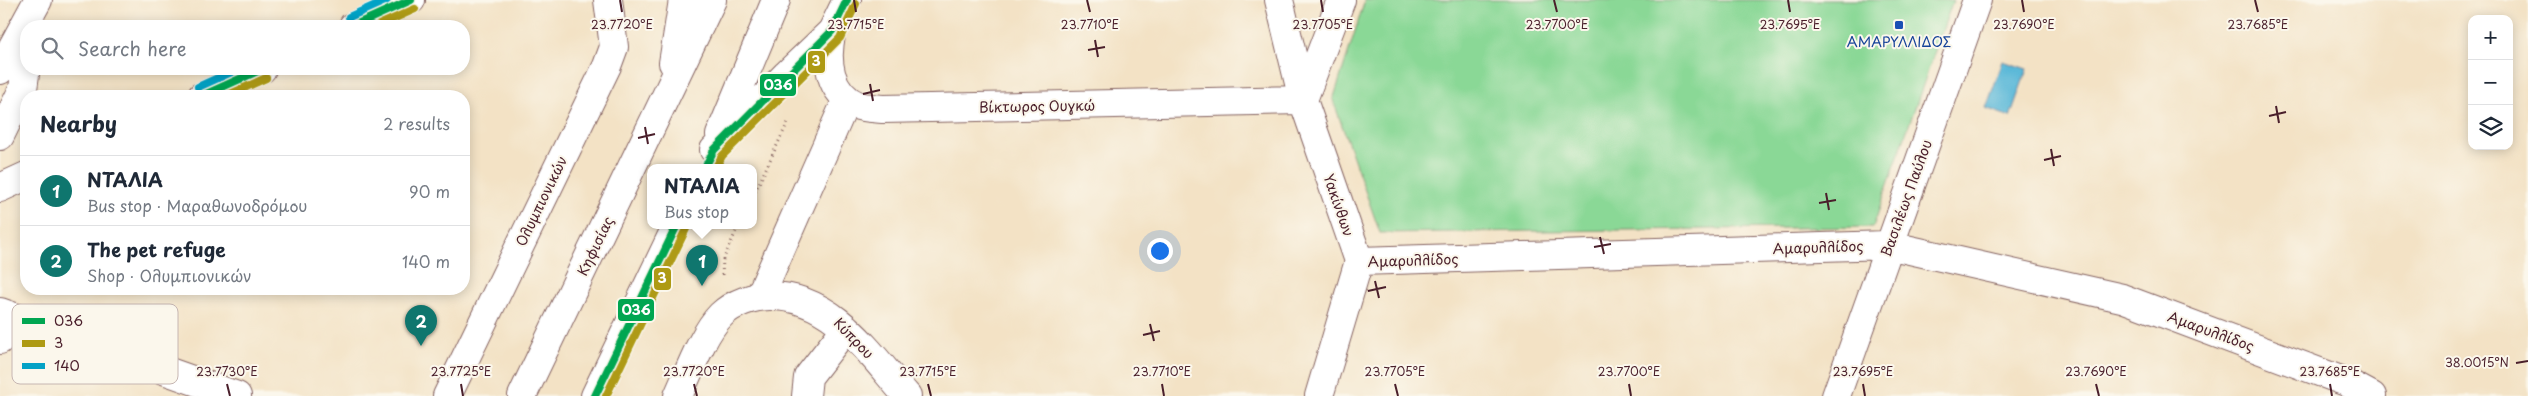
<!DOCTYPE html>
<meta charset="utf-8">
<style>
:root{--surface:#fff;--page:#f6f6f7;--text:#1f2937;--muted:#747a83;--line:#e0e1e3;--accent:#0f766e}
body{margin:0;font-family:"Playpen Sans",sans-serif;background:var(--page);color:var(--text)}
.controls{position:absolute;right:15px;top:15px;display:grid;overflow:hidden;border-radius:10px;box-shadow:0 2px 12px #0003}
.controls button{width:45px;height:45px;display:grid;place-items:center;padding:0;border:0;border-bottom:1px solid var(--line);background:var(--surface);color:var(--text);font:25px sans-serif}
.you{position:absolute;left:1159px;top:250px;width:18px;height:18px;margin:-12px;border:4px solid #fff;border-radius:50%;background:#1a73e8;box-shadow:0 0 0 8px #1a73e833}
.badge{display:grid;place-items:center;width:32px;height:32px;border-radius:50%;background:var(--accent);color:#fff;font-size:16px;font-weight:700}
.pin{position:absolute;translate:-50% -41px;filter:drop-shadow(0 1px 2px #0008)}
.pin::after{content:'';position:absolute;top:26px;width:18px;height:15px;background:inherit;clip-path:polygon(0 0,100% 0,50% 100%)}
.popup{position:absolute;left:647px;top:164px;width:110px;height:65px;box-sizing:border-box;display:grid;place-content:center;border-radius:10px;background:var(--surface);filter:drop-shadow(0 1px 4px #0005);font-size:16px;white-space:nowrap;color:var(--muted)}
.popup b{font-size:19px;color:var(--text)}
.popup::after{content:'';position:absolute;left:50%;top:100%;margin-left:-10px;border:10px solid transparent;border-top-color:var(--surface)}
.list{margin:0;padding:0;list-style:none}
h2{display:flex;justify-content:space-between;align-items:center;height:65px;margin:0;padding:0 20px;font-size:21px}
h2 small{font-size:16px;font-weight:400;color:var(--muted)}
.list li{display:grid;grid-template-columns:32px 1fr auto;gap:15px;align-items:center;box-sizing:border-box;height:70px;padding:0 20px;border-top:1px solid var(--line)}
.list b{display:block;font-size:19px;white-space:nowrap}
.list p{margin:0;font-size:16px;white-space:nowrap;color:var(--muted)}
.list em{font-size:16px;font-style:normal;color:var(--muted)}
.icon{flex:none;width:28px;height:28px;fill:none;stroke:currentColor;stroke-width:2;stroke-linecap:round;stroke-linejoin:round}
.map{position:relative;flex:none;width:2528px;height:396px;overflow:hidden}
.search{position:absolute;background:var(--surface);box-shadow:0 2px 12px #0003;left:20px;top:20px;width:450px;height:55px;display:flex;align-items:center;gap:12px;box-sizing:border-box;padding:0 18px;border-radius:20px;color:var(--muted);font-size:19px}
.panel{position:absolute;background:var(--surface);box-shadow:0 2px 12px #0003;left:20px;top:90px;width:450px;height:205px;border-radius:20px}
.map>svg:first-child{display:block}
</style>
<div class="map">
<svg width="2528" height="396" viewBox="0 0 2528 396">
<rect width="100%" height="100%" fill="#fbf7ec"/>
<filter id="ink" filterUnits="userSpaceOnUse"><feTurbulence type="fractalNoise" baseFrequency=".02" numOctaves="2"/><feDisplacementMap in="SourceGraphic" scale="10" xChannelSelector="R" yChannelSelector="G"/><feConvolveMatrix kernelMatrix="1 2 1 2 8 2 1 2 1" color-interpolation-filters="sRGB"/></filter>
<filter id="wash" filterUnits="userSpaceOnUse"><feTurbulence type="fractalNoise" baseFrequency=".0096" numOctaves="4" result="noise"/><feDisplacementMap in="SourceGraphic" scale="20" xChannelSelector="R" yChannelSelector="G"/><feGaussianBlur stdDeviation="1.12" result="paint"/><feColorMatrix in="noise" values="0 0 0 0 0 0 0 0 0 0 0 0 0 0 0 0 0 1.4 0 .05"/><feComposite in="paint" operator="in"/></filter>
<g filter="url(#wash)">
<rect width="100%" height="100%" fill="#f3e2c5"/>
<path fill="#8ad896" stroke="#6a7c60" d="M1365 0H1953L1873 227 1380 233 1333 100Z"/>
<path fill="#5ab8d8" stroke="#526c82" d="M2003 61 2027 69 2010 117 1986 108Z"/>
</g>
<g filter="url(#ink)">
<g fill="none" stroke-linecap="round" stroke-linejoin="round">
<defs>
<path id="minor" d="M1279 0 1303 100 1359 261 1319 396
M353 26 411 0
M832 31C825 59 828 93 859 106 866 108 875 108 883 109L1303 100 1341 0
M0 70 38 0
M202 96 262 69
M0 136 23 89 26 67
M0 188 26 176
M1359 261 1888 245 2122 298 2346 382 2372 396
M760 296 847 99
M0 312 237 396
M0 340 9 315
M447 396 607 66 614 47 608 0
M678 396C689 372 703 333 721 315 733 303 754 296 770 296 833 296 869 353 907 396
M806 396 808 377 846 328
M1836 396 1977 0"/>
<path id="major" d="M673 63 683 0
M720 135 776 0
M714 150 787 74 832 31 847 0
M522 396 712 0
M595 396 677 225"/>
</defs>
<use href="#minor" stroke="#856361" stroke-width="30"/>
<use href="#major" stroke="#856361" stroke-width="30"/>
<path stroke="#856361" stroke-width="3" stroke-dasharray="1 4" stroke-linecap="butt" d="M753 196 789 120
M722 275 723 260 739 225"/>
<use href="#minor" stroke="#fff" stroke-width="28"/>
<use href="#major" stroke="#fff" stroke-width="28"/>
<defs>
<path id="bus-1" d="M353 26 411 0
M202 96 262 69
M705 167 714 150 832 31 847 0
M595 396 677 225"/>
<path id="bus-2" d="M377 26 415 9
M226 96 266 78
M716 167 722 156 840 38 856 4
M606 396 686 229"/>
<path id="bus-3" d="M349 17 387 0
M198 87 238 69"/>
</defs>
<use href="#bus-1" stroke="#fbf7ec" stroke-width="11"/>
<use href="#bus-2" stroke="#fbf7ec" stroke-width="11"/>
<use href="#bus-3" stroke="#fbf7ec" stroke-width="11"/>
<use href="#bus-1" stroke="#00a651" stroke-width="8"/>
<use href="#bus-2" stroke="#ae9a13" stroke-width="8"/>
<use href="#bus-3" stroke="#04a2c6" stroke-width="8"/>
</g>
</g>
<path fill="none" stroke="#4a1f2b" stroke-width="2" d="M620 0 622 12M854 0 856 12M1087 0 1090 12M1321 0 1323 12M1554 0 1557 12M1788 0 1790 12M2022 0 2024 12M2255 0 2258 12M1095 40 1098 57M1088 50 1105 47M870 84 873 101M863 94 880 90M2276 106 2279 123M2269 116 2286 112M645 127 648 144M638 138 655 134M2051 149 2054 166M2044 160 2061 156M1826 193 1829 210M1819 203 1836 200M1600 237 1604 254M1594 247 1611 244M1375 281 1379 298M1368 291 1386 287M1150 324 1154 341M1143 335 1160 331M2516 363 2528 361M227 384 230 396M461 384 463 396M694 384 697 396M928 384 931 396M1162 384 1164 396M1395 384 1398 396M1629 384 1631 396M1863 384 1865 396M2096 384 2099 396M2330 384 2332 396"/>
<rect fill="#1a4fb4" stroke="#fbf7ec" stroke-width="2" x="1894" y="20" width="10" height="10" rx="2.5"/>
<g text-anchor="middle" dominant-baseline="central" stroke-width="4" stroke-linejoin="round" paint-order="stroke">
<g font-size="14" fill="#164399" stroke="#fbf7ec">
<text x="1899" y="41">ΑΜΑΡΥΛΛΙΔΟΣ</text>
</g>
<g font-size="14" fill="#4a1f2b" stroke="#fbf7ec">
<text transform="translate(1037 106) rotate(-1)">Βίκτωρος Ουγκώ</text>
<text transform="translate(1906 198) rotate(-70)">Βασιλέως Παύλου</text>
<text transform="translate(541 201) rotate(-64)">Ολυμπιονικών</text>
<text transform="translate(1339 205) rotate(71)">Υακίνθων</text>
<text transform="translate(595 246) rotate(-64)">Κηφισίας</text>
<text transform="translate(1818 247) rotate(-2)">Αμαρυλλίδος</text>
<text transform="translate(1413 260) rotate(-2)">Αμαρυλλίδος</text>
<text transform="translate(2211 331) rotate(20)">Αμαρυλλίδος</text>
<text transform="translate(854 338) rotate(46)">Κύπρου</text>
</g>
</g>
<rect x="12" y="304" width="166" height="80" rx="8" fill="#fbf7ec" stroke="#c6b6b2" stroke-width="1"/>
<rect x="22" y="318" width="23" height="6" fill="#00a651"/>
<rect x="22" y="340" width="23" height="7" fill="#ae9a13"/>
<rect x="22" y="363" width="23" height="6" fill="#04a2c6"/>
<g font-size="14" fill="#4a1f2b">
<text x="54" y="326">036</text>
<text x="54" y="348">3</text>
<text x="54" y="371">140</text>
</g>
<g font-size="12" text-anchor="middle" fill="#4a1f2b" stroke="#fbf7ec" stroke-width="4" stroke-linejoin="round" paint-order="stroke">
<text x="622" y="29">23.7720°E</text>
<text x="856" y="29">23.7715°E</text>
<text x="1090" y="29">23.7710°E</text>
<text x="1557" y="29">23.7700°E</text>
<text x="1790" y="29">23.7695°E</text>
<text x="2024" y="29">23.7690°E</text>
<text x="2258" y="29">23.7685°E</text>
<text x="1323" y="29">23.7705°E</text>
<text x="2477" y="367">38.0015°N</text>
<text x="227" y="376">23.7730°E</text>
<text x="461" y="376">23.7725°E</text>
<text x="694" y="376">23.7720°E</text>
<text x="928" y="376">23.7715°E</text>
<text x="1162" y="376">23.7710°E</text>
<text x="1395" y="376">23.7705°E</text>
<text x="1629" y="376">23.7700°E</text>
<text x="1863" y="376">23.7695°E</text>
<text x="2096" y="376">23.7690°E</text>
<text x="2330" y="376">23.7685°E</text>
</g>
<g stroke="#fbf7ec" stroke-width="2">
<rect x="807" y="50" width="19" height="24" rx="5" fill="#ae9a13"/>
<rect x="759" y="73" width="38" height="24" rx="5" fill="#00a651"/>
<rect x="653" y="267" width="19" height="24" rx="5" fill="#ae9a13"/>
<rect x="617" y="298" width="38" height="24" rx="5" fill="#00a651"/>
</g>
<g font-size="14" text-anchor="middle" font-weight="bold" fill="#fff">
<text x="816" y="66">3</text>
<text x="778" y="90">036</text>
<text x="662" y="283">3</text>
<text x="636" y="315">036</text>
</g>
</svg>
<div class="controls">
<button>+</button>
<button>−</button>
<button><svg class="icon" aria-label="layers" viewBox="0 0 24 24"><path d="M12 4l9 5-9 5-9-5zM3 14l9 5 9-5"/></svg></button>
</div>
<div class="you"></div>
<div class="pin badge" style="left:702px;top:286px">1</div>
<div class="popup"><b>ΝΤΑΛΙΑ</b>Bus stop</div>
<div class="pin badge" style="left:421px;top:346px">2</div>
<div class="search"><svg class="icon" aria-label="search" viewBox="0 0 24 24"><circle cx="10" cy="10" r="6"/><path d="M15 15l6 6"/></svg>Search here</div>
<section class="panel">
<h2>Nearby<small>2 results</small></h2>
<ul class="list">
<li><span class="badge">1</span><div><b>ΝΤΑΛΙΑ</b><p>Bus stop · Μαραθωνοδρόμου</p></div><em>90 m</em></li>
<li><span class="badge">2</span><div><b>The pet refuge</b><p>Shop · Ολυμπιονικών</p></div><em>140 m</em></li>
</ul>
</section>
</div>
